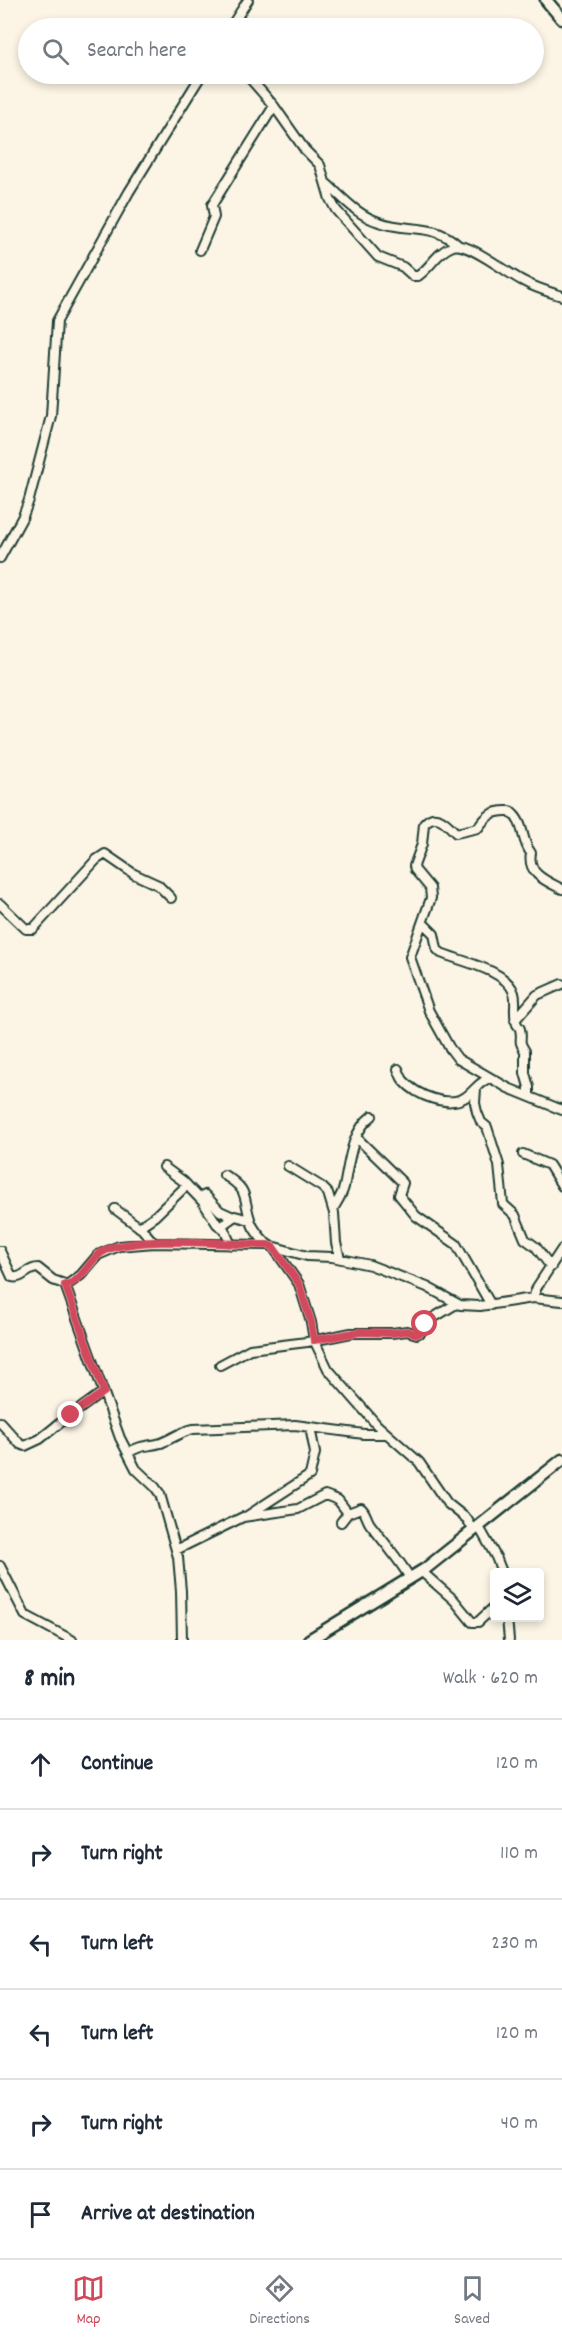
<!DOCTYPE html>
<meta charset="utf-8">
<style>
:root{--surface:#fff;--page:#f6f6f7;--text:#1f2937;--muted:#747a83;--line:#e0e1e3;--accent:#d1495b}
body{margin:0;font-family:Dekko,sans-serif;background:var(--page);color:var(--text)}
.controls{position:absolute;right:18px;bottom:18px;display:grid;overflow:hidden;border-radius:6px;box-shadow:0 3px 9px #0003}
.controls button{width:54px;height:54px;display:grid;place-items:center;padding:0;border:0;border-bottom:2px solid var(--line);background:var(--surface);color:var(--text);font:30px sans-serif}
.stop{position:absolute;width:18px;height:18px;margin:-14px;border:4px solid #d1495b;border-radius:50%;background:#fff}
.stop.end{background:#d1495b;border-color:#fff;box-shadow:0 2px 6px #0008}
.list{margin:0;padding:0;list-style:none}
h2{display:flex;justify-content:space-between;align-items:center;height:78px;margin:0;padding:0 24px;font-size:26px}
h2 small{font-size:20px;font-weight:400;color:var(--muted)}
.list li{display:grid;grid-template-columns:39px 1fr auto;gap:18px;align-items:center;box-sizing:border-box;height:90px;padding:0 24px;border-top:2px solid var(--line)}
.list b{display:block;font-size:22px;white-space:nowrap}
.list em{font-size:20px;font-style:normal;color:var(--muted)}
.icon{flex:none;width:33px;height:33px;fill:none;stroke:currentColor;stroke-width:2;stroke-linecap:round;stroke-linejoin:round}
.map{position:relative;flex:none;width:562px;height:1640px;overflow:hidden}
.search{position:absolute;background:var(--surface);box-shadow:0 3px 9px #0003;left:18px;right:18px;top:18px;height:66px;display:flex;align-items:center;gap:15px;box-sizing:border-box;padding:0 21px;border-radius:33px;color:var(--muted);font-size:22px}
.sheet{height:618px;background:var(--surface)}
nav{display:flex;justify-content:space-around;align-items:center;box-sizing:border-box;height:84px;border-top:2px solid var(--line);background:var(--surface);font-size:16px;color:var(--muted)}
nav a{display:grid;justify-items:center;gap:3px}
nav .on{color:var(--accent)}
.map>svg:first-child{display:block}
</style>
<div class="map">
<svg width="562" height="1640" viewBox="0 0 562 1640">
<rect width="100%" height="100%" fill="#fcf5e5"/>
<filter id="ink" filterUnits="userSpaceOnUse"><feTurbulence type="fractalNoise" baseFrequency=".0167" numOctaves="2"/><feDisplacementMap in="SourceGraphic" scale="12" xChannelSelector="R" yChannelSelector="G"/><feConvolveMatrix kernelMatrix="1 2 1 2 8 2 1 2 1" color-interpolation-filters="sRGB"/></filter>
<g filter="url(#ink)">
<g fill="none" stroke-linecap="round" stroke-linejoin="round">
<defs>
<path id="street" d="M230 28 248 0
M246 74 274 106 305 150 320 165 330 199 336 210 378 257 403 267 413 276H418C431 267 437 252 453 246 468 241 508 274 523 281 535 288 549 292 562 296
M327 184C344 199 357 215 379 222 410 233 432 222 458 245
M200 250 214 217 212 205 274 106
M0 558 23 516 29 500 51 416 57 321 129 192 202 74
M562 889C546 881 527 874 531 853 520 839 526 824 510 811 493 810 487 815 478 828L456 833C448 825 436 809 424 824L422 844 414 866 415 870 430 888 431 898 410 957 429 1011 449 1047 458 1059 508 1088 562 1110
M0 904 26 929H33L96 860 105 854 134 874 158 885 171 898
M423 923 434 934 437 949 441 953C460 961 507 970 514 993 517 1002 513 1012 516 1021 517 1027 518 1024 520 1029 523 1041 517 1039 525 1051V1073L529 1087V1095
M515 1020 537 995 562 984
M398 1069C400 1073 401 1078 404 1081 417 1096 447 1107 464 1098 474 1092 479 1081 490 1078
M476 1089 475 1103 477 1112 481 1122 487 1127 499 1165 503 1204 515 1215 525 1239 536 1247 551 1267
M356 1137 403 1183 399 1195 416 1216 456 1244 491 1305
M523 1154 549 1165 562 1186
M288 1166 322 1187 328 1193 334 1213 336 1243 340 1258
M164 1167 183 1181 203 1202 217 1224 224 1229 231 1245
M224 1175C251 1191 242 1197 251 1222 254 1231 261 1238 268 1245
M199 1198 205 1195 220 1211 233 1217
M115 1209 142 1229 154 1243
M333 1209C337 1202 342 1195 344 1187 349 1164 351 1131 372 1116
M221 1226 235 1216 250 1220
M139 1227 155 1216 187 1185
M273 1247 299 1284 311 1322 314 1340 328 1369 377 1425 419 1462 447 1503 467 1519 474 1531
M0 1251 12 1277C22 1280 27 1268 38 1268L53 1280 67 1285 81 1275 98 1255 119 1246 154 1243 268 1245 307 1256 332 1257 370 1265 427 1287 460 1305 480 1306 533 1298 562 1301
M65 1285 120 1438 136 1469 155 1487 160 1494 178 1557 181 1591 182 1640
M533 1298 537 1287 562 1249
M220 1365 250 1349 307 1342 351 1333H392L407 1331 417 1334 421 1332 428 1321 456 1304
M0 1422 20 1444 25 1446 40 1439 60 1423 103 1392
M128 1453C142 1444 147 1447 161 1443 172 1439 180 1432 193 1429L295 1425 364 1434H385
M247 1516 310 1475 315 1453 310 1427
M341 1522 348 1513 361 1508C366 1512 366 1518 370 1524 384 1542 398 1558 410 1578
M479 1527 496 1557 502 1572
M176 1550 243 1517 298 1509 325 1495 338 1500 348 1513
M0 1566 25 1615 72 1640
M421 1571 454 1600 472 1622H478L494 1607
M507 1618 509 1640"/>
<path id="secondary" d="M546 0 562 19
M309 1640 425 1569 562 1460"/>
</defs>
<use href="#street" stroke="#1f3d34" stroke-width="12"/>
<use href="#secondary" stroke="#1f3d34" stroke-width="15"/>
<use href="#street" stroke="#fcf5e5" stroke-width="8"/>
<use href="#secondary" stroke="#fcf5e5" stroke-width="10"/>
</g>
</g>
<g fill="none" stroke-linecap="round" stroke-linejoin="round" filter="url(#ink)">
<path stroke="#d1495b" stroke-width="8" d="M71 1415 104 1392 65 1285C84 1282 89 1257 106 1250 146 1235 224 1245 268 1245L273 1247 299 1284 311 1322 314 1340 360 1332 392 1333 407 1331 417 1334 421 1332 425 1324"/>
</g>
</svg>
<div class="controls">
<button><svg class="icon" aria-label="layers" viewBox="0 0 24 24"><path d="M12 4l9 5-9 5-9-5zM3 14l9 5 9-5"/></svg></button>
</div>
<div class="stop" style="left:425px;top:1324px"></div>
<div class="stop end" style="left:71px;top:1415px"></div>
<div class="search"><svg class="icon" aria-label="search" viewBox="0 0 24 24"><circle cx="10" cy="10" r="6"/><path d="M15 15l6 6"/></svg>Search here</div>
</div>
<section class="sheet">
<h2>8 min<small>Walk · 620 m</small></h2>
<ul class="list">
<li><svg class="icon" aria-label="ahead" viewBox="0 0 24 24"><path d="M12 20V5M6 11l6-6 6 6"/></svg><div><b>Continue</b></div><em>120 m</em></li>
<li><svg class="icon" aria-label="right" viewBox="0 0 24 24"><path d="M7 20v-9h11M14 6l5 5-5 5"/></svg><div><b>Turn right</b></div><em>110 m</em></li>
<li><svg class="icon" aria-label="left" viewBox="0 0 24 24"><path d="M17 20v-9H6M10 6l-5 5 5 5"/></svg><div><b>Turn left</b></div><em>230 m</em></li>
<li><svg class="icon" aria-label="left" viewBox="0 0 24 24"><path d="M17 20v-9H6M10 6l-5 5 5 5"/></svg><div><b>Turn left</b></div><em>120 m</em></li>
<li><svg class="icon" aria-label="right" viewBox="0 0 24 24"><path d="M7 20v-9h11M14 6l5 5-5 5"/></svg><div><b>Turn right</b></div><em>40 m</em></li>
<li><svg class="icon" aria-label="arrive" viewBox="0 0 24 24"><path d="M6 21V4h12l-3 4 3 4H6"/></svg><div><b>Arrive at destination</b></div></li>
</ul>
</section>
<nav>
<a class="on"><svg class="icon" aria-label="map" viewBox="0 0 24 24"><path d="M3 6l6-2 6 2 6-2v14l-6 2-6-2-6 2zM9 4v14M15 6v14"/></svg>Map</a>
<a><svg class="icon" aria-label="directions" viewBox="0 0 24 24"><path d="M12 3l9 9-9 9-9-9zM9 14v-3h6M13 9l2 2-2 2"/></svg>Directions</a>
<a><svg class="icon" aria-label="saved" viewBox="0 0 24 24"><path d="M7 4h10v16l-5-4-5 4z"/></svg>Saved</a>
</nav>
